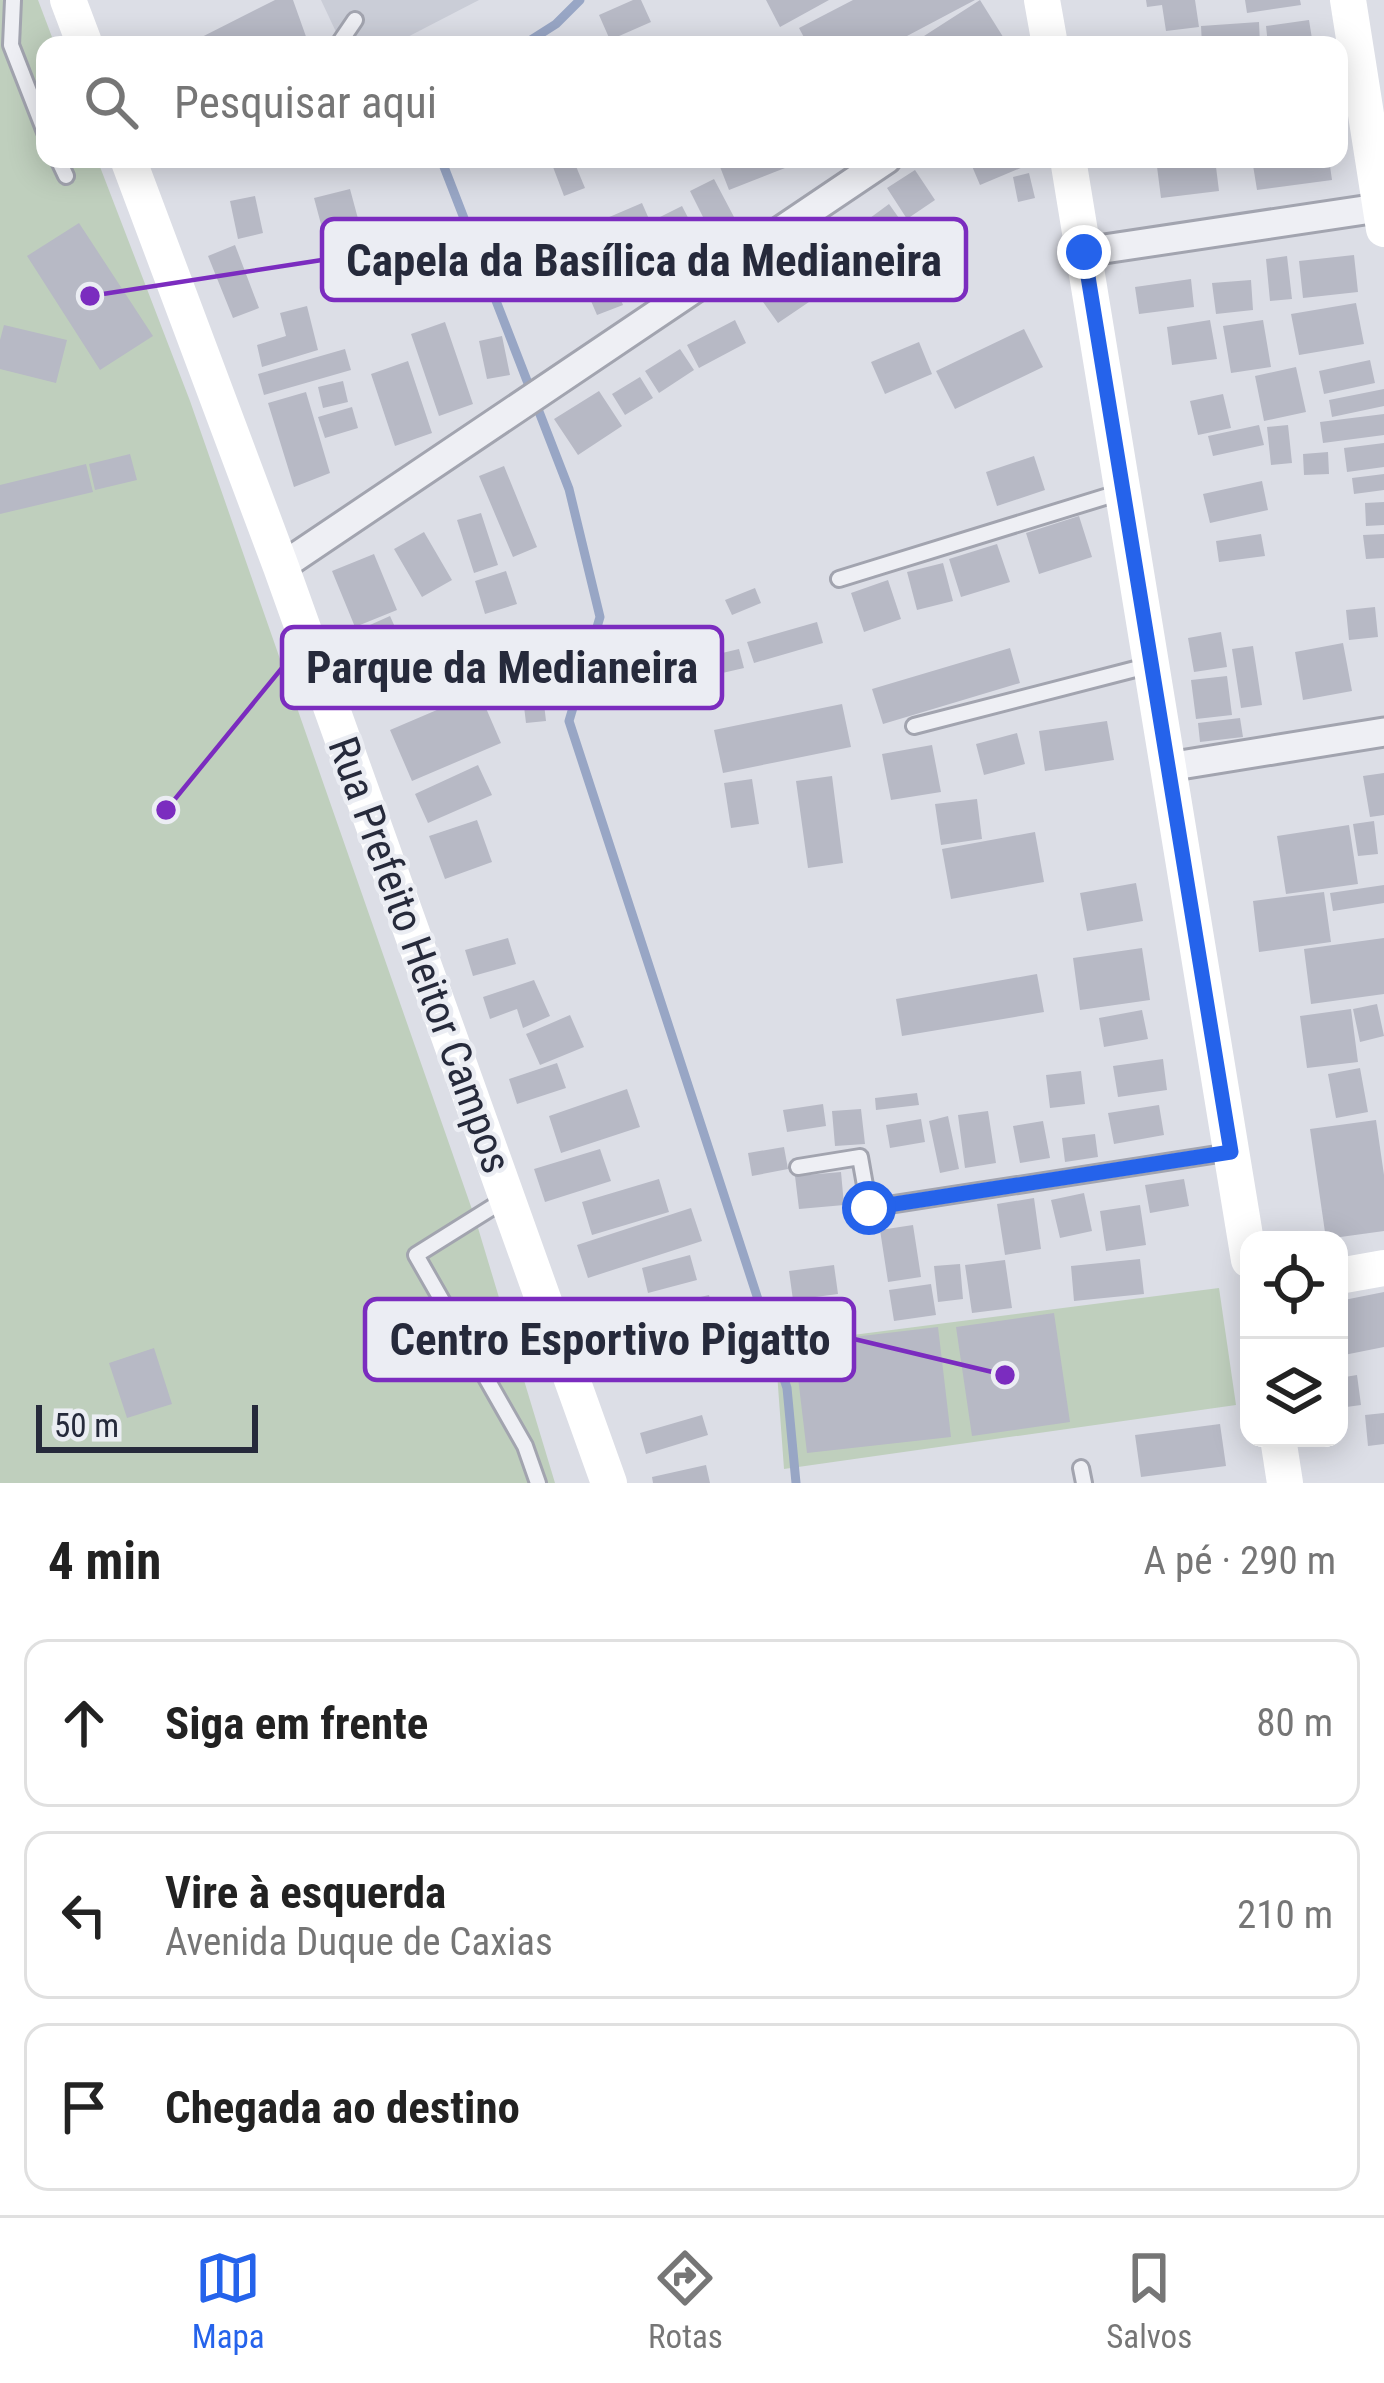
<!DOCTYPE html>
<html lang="pt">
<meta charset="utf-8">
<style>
:root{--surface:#fff;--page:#f2f2f2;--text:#222;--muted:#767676;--line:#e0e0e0;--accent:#2563eb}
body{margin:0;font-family:"Roboto Condensed",sans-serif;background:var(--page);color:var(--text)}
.controls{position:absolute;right:36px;bottom:36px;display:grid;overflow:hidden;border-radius:24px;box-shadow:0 6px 30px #0003}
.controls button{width:108px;height:108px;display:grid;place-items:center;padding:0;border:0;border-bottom:3px solid var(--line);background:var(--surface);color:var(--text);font:60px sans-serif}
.scale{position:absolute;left:36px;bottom:30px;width:222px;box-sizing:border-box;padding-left:12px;border:6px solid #262a3b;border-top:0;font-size:33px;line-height:42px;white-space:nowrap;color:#262a3b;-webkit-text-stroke:9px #ebedf3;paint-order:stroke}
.stop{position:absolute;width:36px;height:36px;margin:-27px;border:9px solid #2563eb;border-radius:50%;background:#fff}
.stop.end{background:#2563eb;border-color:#fff;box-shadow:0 3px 12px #0008}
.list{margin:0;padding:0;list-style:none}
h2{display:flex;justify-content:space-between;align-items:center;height:156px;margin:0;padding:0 48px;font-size:51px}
h2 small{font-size:39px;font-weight:400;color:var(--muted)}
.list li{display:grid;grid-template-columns:78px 1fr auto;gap:36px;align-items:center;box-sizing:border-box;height:168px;margin:0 24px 24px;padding:0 24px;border:3px solid var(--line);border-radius:24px}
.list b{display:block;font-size:45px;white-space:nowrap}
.list p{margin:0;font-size:39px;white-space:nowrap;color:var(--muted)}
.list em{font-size:39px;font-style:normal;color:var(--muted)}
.icon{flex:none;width:66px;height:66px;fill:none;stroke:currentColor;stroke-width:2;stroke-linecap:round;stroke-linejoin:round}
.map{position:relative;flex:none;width:1384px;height:1483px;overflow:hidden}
.search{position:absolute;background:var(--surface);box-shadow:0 6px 30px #0003;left:36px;right:36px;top:36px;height:132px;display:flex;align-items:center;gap:30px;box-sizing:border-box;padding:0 42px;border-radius:24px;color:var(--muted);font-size:45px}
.sheet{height:732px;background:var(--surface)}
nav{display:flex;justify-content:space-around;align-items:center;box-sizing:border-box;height:168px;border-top:3px solid var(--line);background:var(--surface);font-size:33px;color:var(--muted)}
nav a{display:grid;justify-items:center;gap:6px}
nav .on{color:var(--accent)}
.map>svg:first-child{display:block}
</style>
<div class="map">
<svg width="1384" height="1483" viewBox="0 0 1384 1483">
<rect width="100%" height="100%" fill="#dcdee6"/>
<path fill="#cacdd7" d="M321 0H479L392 45H318L337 34Z"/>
<path fill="#bfcfbd" d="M0 0H38L55 45H45V159H97L190 401 475 1218 555 1483H0Z
M1219 1288 1236 1405 784 1469 775 1345Z"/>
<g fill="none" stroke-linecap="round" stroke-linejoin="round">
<path stroke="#98a6c5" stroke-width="9" d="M523 45 556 24 580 0
M441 159 569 489 600 617 569 721 787 1388 796 1483"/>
</g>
<path fill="#b7b9c5" d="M275 0H293L309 45H186Z
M633 0H641L651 22 610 40 599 15Z
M766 0H829L780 27Z
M853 0H975L890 45H808L799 28Z
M980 0 1005 40 998 45H910Z
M1146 0H1195L1199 27 1166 31 1162 5 1147 7Z
M1245 0H1300L1301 5 1247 13Z
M1309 20 1313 45H1268L1266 26Z
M1259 22 1260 45H1202L1201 26Z
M573 159 585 188 564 196 553 167Z
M717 159H781L785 168 729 190Z
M969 159H1042L980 185Z
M1156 159H1215L1219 191 1161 198Z
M1252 159H1329L1332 180 1257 190Z
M915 170 935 200 907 219 887 188Z
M1029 173 1035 198 1018 202 1013 177Z
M714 179 734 217 709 229 690 191Z
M350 189 374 278 338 288 314 198Z
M255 196 263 233 238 239 230 201Z
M642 203 659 242 624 258 607 218Z
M889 204 901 221 883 235 870 218Z
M682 206 700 241 677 252 660 217Z
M79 223 153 336 100 370 27 256Z
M235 245 259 308 233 318 208 256Z
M1354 255 1358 292 1303 298 1299 261Z
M1287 256 1292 299 1270 301 1266 259Z
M605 262 623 305 597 315 579 273Z
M784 266 809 302 778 323 753 288Z
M1191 279 1194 307 1139 314 1135 287Z
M1251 280 1253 310 1216 314 1212 283Z
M1356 303 1364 344 1299 355 1291 314Z
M307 306 318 350 262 367 257 345 286 336 280 313Z
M735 320 746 343 699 368 687 345Z
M1210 320 1217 359 1172 365 1167 327Z
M1263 320 1271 367 1231 373 1223 326Z
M445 322 473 404 439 416 411 334Z
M4 325 67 340 56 383 0 369V340Z
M1024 329 1043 367 955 409 936 371Z
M502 336 510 375 487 379 479 341Z
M919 342 932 374 885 394 871 362Z
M345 349 351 370 264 395 258 374Z
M680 349 694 370 659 393 645 371Z
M1370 360 1375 383 1324 394 1319 371Z
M408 361 432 433 395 446 371 374Z
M1296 367 1306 412 1264 421 1255 376Z
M640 377 653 398 625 415 612 394Z
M343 381 348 402 323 408 318 387Z
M1384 389V406L1332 417 1329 400Z
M599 391 622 426 578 455 554 419Z
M306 392 330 473 294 487 268 403Z
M1223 394 1231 428 1198 435 1190 401Z
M352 407 358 428 325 438 318 417Z
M1384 414V435L1323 443 1320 422Z
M1259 425 1264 445 1213 456 1208 436Z
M1288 425 1292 463 1271 465 1267 427Z
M1384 443V467L1347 472 1344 448Z
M1328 452 1329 474 1304 475 1303 454Z
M130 454 137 480 95 490 89 464Z
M1034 456 1045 490 997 506 986 472Z
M86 464 93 492 0 514V485Z
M504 466 537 547 513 557 479 476Z
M1384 474V490L1354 494 1352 478Z
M1262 481 1268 510 1210 523 1203 494Z
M1384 502V525L1366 526 1365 503Z
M481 513 498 565 474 573 457 520Z
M1079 516 1092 557 1039 574 1026 533Z
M424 532 452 580 422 597 394 549Z
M1261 534 1265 556 1219 562 1216 541Z
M1384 534V558L1366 559 1363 535Z
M997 544 1010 582 961 597 949 559Z
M374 554 397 610 355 627 332 571Z
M943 563 953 601 917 610 907 572Z
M506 571 517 604 485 614 475 581Z
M888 580 901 619 864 632 851 593Z
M755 588 761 603 732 615 725 600Z
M1375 607 1378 637 1349 640 1346 610Z
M390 616 404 647 366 664 352 633Z
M817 622 823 643 754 663 747 642Z
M1221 632 1227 667 1194 672 1188 638Z
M1343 643 1352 691 1303 700 1295 652Z
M1253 646 1262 705 1241 708 1232 649Z
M1010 648 1020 683 883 724 872 689Z
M739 649 744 668 705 677 701 658Z
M1227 676 1232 715 1196 719 1191 680Z
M479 692 501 743 412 781 390 730Z
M543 695 546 721 526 723 523 698Z
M842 704 851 747 723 773 714 730Z
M1240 718 1243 737 1200 742 1198 723Z
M1107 721 1114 760 1045 771 1039 731Z
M1017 733 1025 764 984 775 976 744Z
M932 745 941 792 891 800 882 754Z
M478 765 492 795 428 823 415 794Z
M1384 773V815L1370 817 1363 776Z
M832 776 843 863 808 868 796 781Z
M752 779 759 824 731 828 724 783Z
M977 799 982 839 941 845 935 804Z
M477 820 492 862 445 879 429 836Z
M1374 821 1378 854 1358 856 1353 824Z
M1349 825 1358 884 1286 894 1277 836Z
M1035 832 1044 882 951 899 942 849Z
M1136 883 1143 921 1087 931 1080 893Z
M1384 885V903L1333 911 1330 893Z
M1324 892 1331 942 1259 952 1253 901Z
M508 938 516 964 473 976 465 950Z
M1384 938V994L1311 1004 1304 949Z
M1142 948 1150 1000 1080 1010 1073 958Z
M1037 974 1044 1012 902 1036 896 999Z
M534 980 550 1016 523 1028 517 1009 490 1019 483 997Z
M1377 1004 1384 1036 1360 1042 1353 1009Z
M1351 1009 1358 1062 1307 1068 1300 1016Z
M1142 1010 1148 1039 1104 1047 1099 1018Z
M570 1015 584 1047 540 1065 526 1034Z
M1163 1059 1167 1090 1118 1097 1113 1066Z
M557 1063 566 1088 517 1104 509 1079Z
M1360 1068 1368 1112 1336 1118 1328 1074Z
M1081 1071 1085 1104 1050 1108 1046 1075Z
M627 1089 640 1127 561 1153 549 1116Z
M917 1093 919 1105 876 1110 875 1098Z
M823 1104 826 1126 787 1132 783 1110Z
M1159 1105 1164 1135 1114 1144 1108 1113Z
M861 1109 865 1144 835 1146 832 1111Z
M988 1111 996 1163 965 1168 958 1115Z
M948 1116 959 1169 940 1173 929 1121Z
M921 1119 925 1142 890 1148 886 1125Z
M1376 1120 1384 1175V1231L1326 1239 1310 1129Z
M1043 1121 1050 1158 1020 1163 1013 1126Z
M1095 1134 1098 1157 1065 1162 1062 1138Z
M784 1147 788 1169 752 1176 748 1153Z
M600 1149 611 1181 545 1202 534 1169Z
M841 1172 844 1205 799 1209 795 1176Z
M659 1179 669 1212 592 1235 582 1202Z
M1184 1179 1189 1206 1150 1213 1145 1185Z
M1084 1193 1092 1231 1060 1238 1051 1200Z
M1034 1198 1041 1249 1005 1255 997 1204Z
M1140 1205 1146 1245 1106 1251 1100 1211Z
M691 1208 702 1241 588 1278 577 1245Z
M913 1225 921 1277 888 1282 880 1230Z
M690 1255 697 1280 648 1293 642 1268Z
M1140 1259 1144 1294 1074 1301 1071 1266Z
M1005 1260 1012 1308 972 1313 965 1265Z
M960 1264 963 1299 938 1302 934 1266Z
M834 1265 838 1294 793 1300 789 1271Z
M931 1284 936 1315 894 1321 889 1290Z
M1384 1292V1347L1339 1356V1301Z
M709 1295 715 1318 667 1329 662 1306Z
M1054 1313 1070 1422 972 1436 956 1327Z
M938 1327 951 1437 807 1453 794 1344Z
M154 1348 172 1404 127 1418 109 1363Z
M1357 1375 1361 1405 1339 1408V1378Z
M1384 1413V1444L1368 1446 1365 1415Z
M702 1415 708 1435 646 1454 640 1433Z
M1220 1424 1226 1466 1141 1477 1135 1435Z
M706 1465 710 1483H653L652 1477Z"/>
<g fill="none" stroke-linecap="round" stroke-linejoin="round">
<defs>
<path id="lane" d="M13 0 11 45 45 132
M338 45 355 20
M58 159 66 176
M839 579 1121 492
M914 726 1147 666
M798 1167 860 1157 869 1208 1231 1152
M507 1198 416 1255 525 1446 538 1483
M1081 1468 1084 1483"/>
<path id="street" d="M1084 252 1384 207
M281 567 887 159
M1168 767 1384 732"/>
</defs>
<use href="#lane" stroke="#a2a4af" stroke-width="20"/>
<use href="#street" stroke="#a2a4af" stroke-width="33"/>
<use href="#lane" stroke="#eeeff4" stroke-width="14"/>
<use href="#street" stroke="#eeeff4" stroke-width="27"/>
<path stroke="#fff" stroke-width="36" d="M68 0 85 45
M1042 0 1050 45
M1348 0 1384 229
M128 159 281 567 609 1483
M1068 159 1249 1260
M1339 1276 1384 1268
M1278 1438 1285 1483"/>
</g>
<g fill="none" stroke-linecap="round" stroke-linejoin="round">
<path stroke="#2563eb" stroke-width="15" d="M869 1208 1231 1152 1084 252"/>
</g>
<g text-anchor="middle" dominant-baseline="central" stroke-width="9" stroke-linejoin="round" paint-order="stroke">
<g font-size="42" fill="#262a3b" stroke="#ebedf3">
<text transform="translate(420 955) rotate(70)">Rua Prefeito Heitor Campos</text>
</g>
</g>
<path fill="none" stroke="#7b2cbf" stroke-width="4.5" d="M90 296L322 260M166 810L282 668M1005 1375L854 1339"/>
<g fill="#7b2cbf" stroke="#ebedf3" stroke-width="4.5">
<circle cx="90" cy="296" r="12"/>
<circle cx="166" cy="810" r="12"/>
<circle cx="1005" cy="1375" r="12"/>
</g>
<g fill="#ebedf3" stroke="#7b2cbf" stroke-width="4.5">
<rect x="322" y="219" width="644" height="81" rx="12"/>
<rect x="282" y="627" width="440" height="81" rx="12"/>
<rect x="365" y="1299" width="489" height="81" rx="12"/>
</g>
<g font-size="45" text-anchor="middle" font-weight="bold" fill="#262a3b">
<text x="644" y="276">Capela da Basílica da Medianeira</text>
<text x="502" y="683">Parque da Medianeira</text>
<text x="610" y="1355">Centro Esportivo Pigatto</text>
</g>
</svg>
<div class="controls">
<button><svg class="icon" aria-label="locate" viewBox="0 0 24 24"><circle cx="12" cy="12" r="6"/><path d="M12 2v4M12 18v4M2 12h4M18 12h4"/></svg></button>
<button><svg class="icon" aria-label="layers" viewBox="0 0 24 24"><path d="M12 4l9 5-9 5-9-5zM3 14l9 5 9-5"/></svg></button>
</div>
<div class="scale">50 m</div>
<div class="stop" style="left:869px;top:1208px"></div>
<div class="stop end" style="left:1084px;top:252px"></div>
<div class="search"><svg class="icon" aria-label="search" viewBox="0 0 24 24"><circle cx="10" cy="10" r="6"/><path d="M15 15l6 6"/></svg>Pesquisar aqui</div>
</div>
<section class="sheet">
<h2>4 min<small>A pé · 290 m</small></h2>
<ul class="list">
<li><svg class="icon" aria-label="ahead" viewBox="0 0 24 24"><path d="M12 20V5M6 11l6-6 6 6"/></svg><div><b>Siga em frente</b></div><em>80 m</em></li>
<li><svg class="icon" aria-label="left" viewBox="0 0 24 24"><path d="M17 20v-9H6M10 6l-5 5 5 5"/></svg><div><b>Vire à esquerda</b><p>Avenida Duque de Caxias</p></div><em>210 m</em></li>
<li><svg class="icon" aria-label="arrive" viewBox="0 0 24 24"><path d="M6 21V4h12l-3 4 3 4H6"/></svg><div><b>Chegada ao destino</b></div></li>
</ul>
</section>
<nav>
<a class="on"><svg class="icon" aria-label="map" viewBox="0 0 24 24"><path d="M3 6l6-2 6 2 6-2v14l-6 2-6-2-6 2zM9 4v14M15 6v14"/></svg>Mapa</a>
<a><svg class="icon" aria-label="directions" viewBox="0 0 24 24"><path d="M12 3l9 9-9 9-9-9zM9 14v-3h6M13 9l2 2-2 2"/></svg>Rotas</a>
<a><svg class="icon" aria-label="saved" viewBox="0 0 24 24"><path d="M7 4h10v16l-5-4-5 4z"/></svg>Salvos</a>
</nav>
